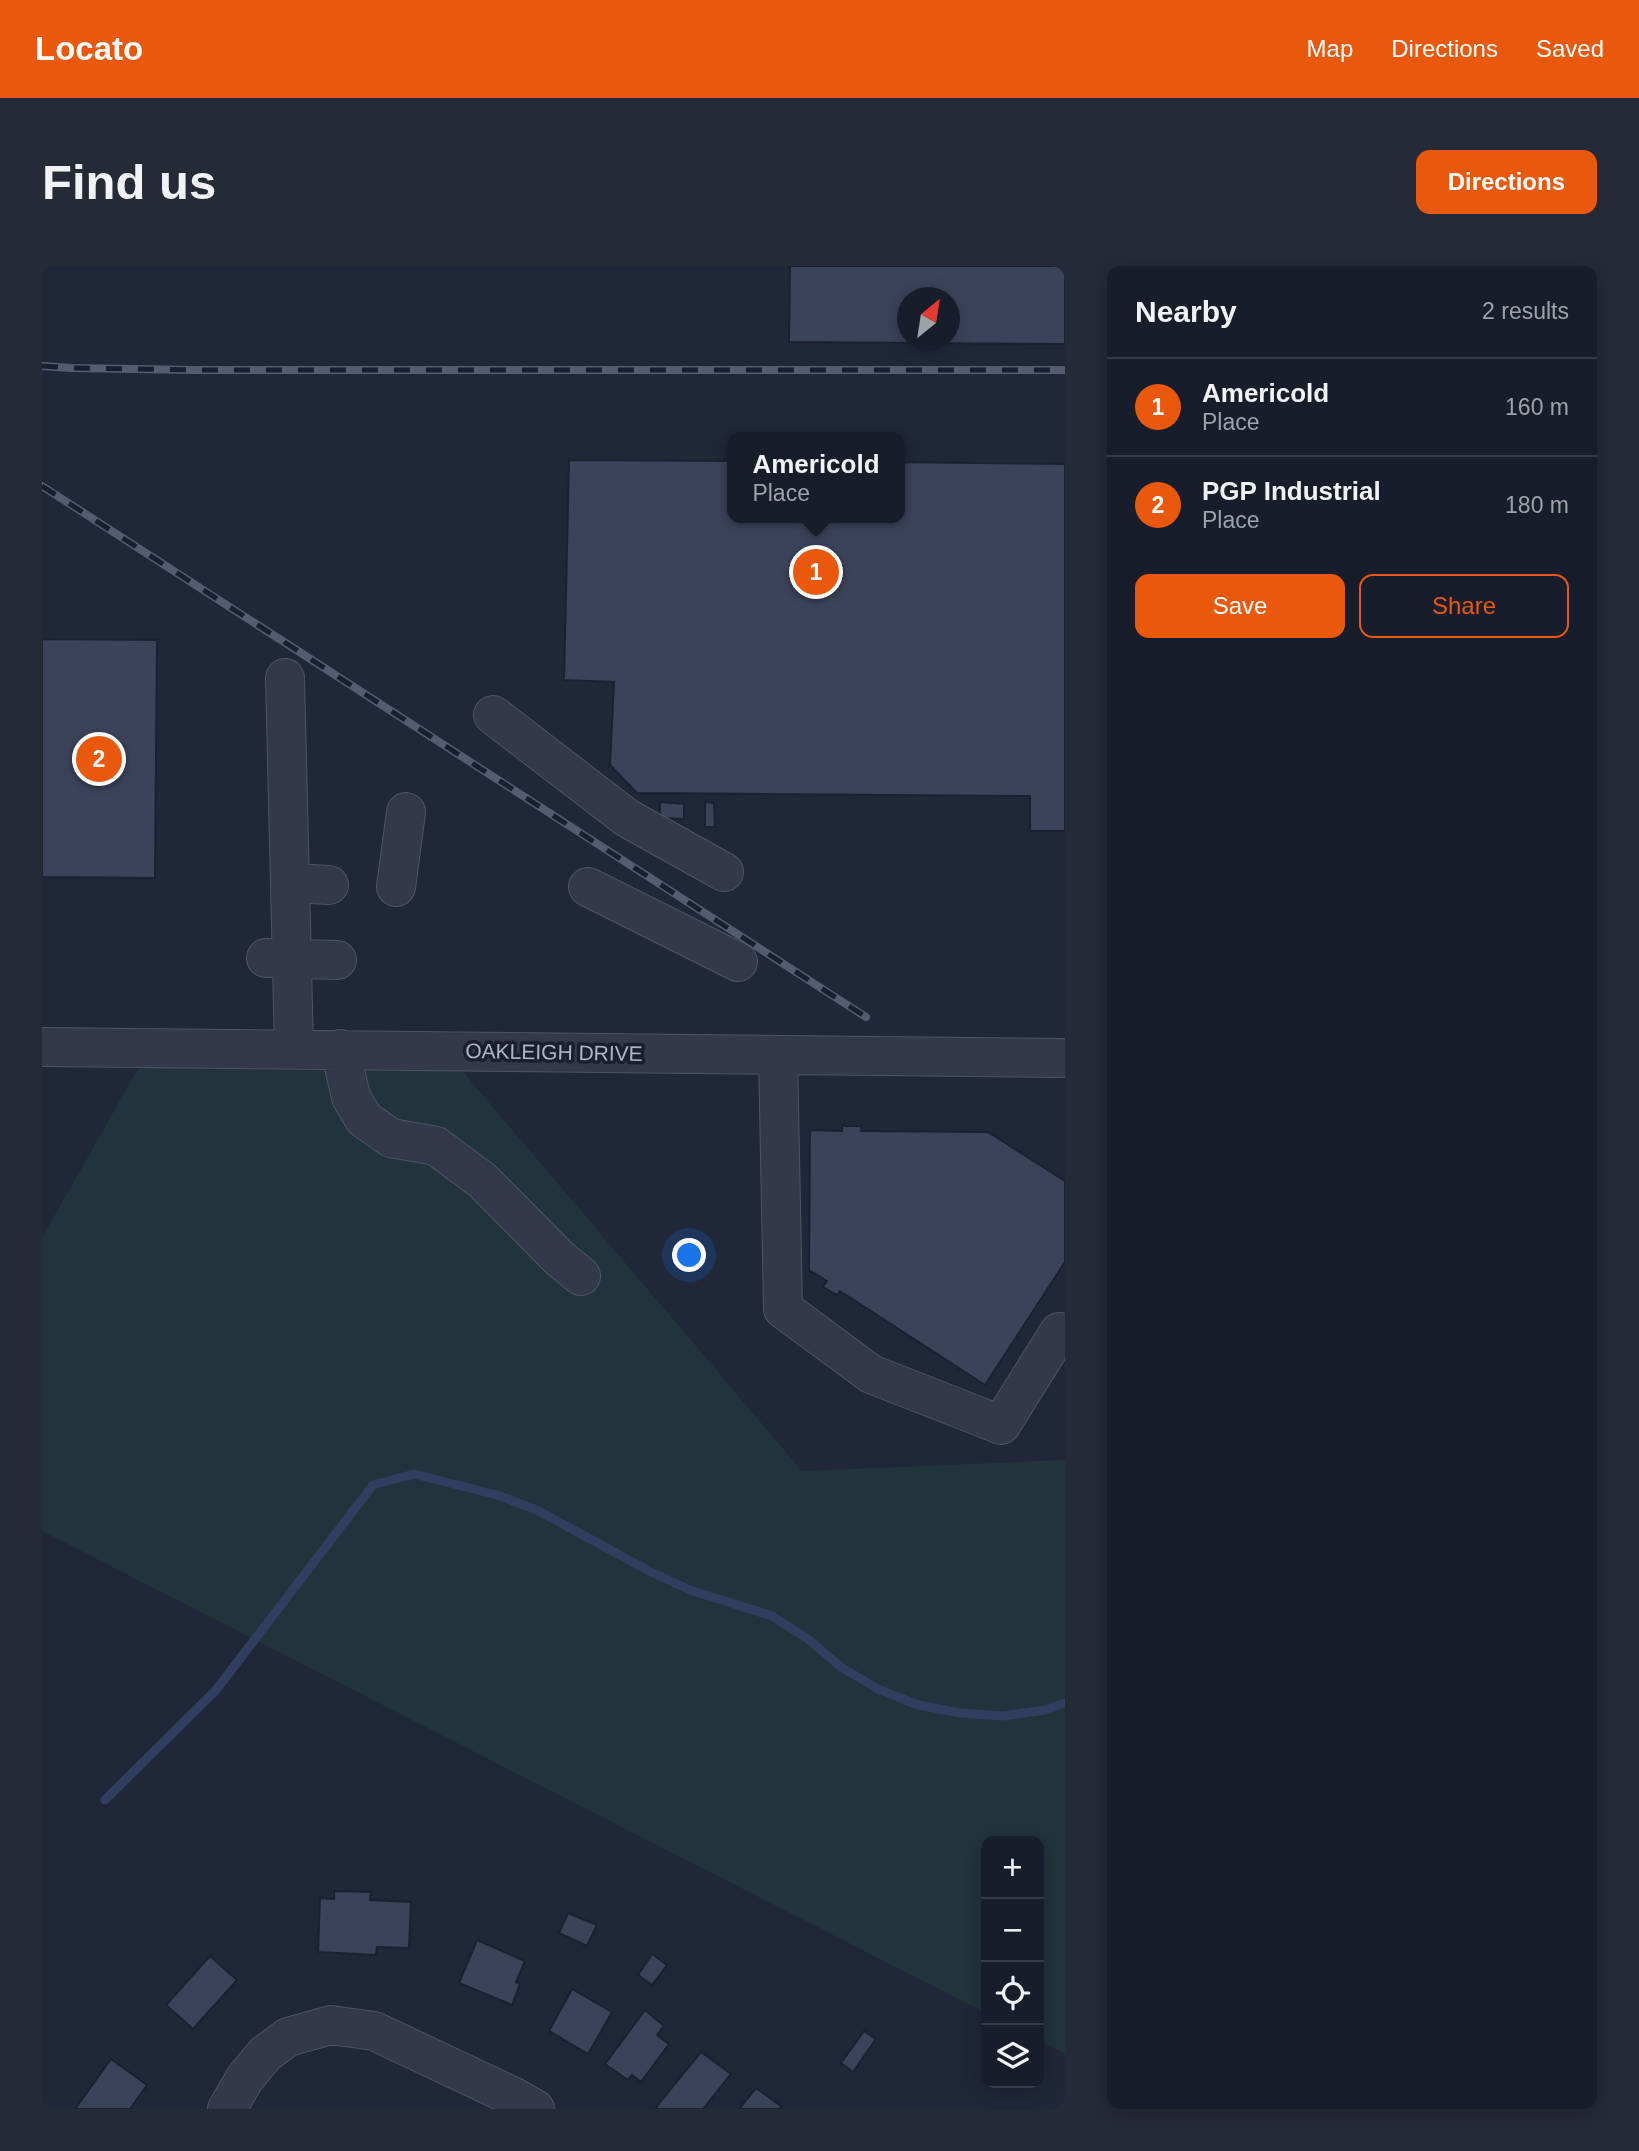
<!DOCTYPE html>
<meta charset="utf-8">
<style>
:root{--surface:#181d2b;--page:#252a37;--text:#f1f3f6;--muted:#9fa2a9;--line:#363b47;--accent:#ea580c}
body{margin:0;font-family:Helvetica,sans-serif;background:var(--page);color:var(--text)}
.controls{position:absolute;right:21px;bottom:21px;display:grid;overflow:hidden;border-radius:14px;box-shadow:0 4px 18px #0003}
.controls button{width:63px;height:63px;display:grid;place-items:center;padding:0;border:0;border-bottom:2px solid var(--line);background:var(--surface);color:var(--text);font:35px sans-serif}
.compass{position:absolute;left:855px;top:21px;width:63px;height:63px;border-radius:50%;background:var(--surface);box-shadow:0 4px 18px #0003;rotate:30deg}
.you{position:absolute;left:648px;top:990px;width:24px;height:24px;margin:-18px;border:5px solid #fff;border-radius:50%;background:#1a73e8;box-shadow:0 0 0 10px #1a73e833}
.badge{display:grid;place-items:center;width:46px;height:46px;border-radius:50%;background:var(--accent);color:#fff;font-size:23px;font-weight:700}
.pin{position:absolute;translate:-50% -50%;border:4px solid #fff;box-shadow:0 2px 7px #0006}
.popup{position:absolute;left:685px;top:166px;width:178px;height:91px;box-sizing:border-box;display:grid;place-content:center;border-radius:14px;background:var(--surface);filter:drop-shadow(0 2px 5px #0005);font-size:23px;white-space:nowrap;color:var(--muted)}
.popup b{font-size:26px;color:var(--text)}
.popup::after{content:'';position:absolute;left:50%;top:100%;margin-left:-14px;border:14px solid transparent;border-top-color:var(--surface)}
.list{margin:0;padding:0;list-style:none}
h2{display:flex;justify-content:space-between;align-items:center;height:91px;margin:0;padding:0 28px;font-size:30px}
h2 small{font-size:23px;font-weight:400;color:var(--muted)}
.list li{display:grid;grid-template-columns:46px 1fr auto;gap:21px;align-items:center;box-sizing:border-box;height:98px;padding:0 28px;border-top:2px solid var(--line)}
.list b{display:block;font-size:26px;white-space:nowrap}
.list p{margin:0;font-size:23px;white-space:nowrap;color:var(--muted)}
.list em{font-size:23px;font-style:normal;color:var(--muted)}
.actions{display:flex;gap:14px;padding:21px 28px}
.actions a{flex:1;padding:16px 0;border:2px solid var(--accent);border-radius:14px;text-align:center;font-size:24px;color:var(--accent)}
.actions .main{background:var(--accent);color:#fff}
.icon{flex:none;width:38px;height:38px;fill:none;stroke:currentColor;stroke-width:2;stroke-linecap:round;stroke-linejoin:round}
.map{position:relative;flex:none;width:1023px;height:1843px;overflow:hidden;border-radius:14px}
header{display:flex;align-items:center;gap:42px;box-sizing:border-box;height:98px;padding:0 35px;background:var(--accent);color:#fff}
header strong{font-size:33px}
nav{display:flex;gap:38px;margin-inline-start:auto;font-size:24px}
.intro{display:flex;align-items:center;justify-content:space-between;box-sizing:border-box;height:168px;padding:0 42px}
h1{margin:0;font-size:49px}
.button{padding:18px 32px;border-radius:14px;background:var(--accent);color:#fff;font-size:24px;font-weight:700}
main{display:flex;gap:42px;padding:0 42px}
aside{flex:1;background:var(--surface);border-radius:14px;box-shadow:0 4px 18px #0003}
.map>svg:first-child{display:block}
</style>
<header>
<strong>Locato</strong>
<nav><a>Map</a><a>Directions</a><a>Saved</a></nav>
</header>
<div class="intro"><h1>Find us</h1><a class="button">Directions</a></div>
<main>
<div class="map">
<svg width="1023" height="1843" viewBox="0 0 1023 1843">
<rect width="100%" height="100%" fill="#202739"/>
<path fill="#21343b" d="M394 774 760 1205 1023 1194V1788L997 1774V1575H944V1747L0 1265V972L102 792Z"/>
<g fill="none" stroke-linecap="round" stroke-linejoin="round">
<path stroke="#303e60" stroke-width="9" d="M63 1534 174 1424 331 1219 372 1208 455 1229 495 1244 609 1306 648 1324 730 1350 766 1373 799 1401 836 1423 876 1439 918 1447 961 1450 1003 1444 1023 1437"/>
</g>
<path fill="#3b435a" stroke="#1b2130" stroke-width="2" fill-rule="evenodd" d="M748 0H1023V78L747 76ZM866 32H908V74H866Z
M527 194 690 195V252H858V196L1023 198V565H988V530L595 527 568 499 572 416 522 414Z
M0 373 115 374 113 612 0 611Z
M618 536 642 538V553L618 552Z
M663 536 672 537 673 561H663Z
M800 860H820L819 865 946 866 1023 915V996L943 1119 798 1025 795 1029 781 1021 785 1015 767 1004 768 864 800 865Z
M292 1625 329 1626 328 1634 369 1636 367 1682 335 1681 334 1689 276 1686 278 1632 292 1633Z
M526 1647 555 1659 545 1680 517 1667Z
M435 1674 483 1695 474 1716 478 1718 470 1739 417 1717Z
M610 1688 625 1699 610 1719 596 1709Z
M168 1690 195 1714 151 1763 124 1739Z
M530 1723 570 1746 546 1788 507 1765Z
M603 1744 622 1760 615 1769 627 1778 599 1816 590 1809 586 1814 563 1798Z
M822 1765 834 1773 811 1806 799 1797Z
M659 1786 689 1808 661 1843H616L614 1841Z
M69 1793 105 1819 88 1843H33Z
M714 1822 739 1840 737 1843H697Z"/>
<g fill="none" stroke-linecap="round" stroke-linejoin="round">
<defs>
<path id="minor" d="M243 412 252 783
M451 449 585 552 682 606
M248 617 287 619
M354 621 364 546
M546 621 696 696
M224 692 295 694
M0 781 1023 792
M298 783 309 831 322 853 349 872 394 880 441 915 517 992 539 1010
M736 789 741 1043 829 1108 959 1159 1017 1066
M185 1843 203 1812 223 1788 246 1771 289 1759 332 1765 470 1830 493 1843"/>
</defs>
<use href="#minor" stroke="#4e5464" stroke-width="40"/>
<use href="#minor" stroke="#33394a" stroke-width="38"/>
<defs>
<path id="rail" d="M0 100 29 102 154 104H1023
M0 220 824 751"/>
</defs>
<use href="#rail" stroke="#555c71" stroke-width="8"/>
<use href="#rail" stroke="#191f2e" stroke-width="5" stroke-dasharray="16" stroke-linecap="butt"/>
</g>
<g text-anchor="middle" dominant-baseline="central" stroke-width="7" stroke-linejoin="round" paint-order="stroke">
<g font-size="21" fill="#aeb4c6" stroke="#191f2e">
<text transform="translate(512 786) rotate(1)">OAKLEIGH DRIVE</text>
</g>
</g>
</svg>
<div class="controls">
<button>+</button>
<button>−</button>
<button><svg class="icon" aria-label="locate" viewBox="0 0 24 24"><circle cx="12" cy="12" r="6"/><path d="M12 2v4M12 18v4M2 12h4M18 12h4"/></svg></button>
<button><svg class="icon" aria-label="layers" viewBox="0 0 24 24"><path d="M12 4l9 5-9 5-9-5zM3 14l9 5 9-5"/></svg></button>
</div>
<svg class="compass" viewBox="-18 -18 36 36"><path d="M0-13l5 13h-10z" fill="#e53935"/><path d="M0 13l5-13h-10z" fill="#9fa2a9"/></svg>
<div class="you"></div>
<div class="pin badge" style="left:774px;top:306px">1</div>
<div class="popup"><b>Americold</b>Place</div>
<div class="pin badge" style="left:57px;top:493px">2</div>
</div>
<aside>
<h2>Nearby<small>2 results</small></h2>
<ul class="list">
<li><span class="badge">1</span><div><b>Americold</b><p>Place</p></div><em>160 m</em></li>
<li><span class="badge">2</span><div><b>PGP Industrial</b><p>Place</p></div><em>180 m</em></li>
</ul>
<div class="actions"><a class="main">Save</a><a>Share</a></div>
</aside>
</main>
